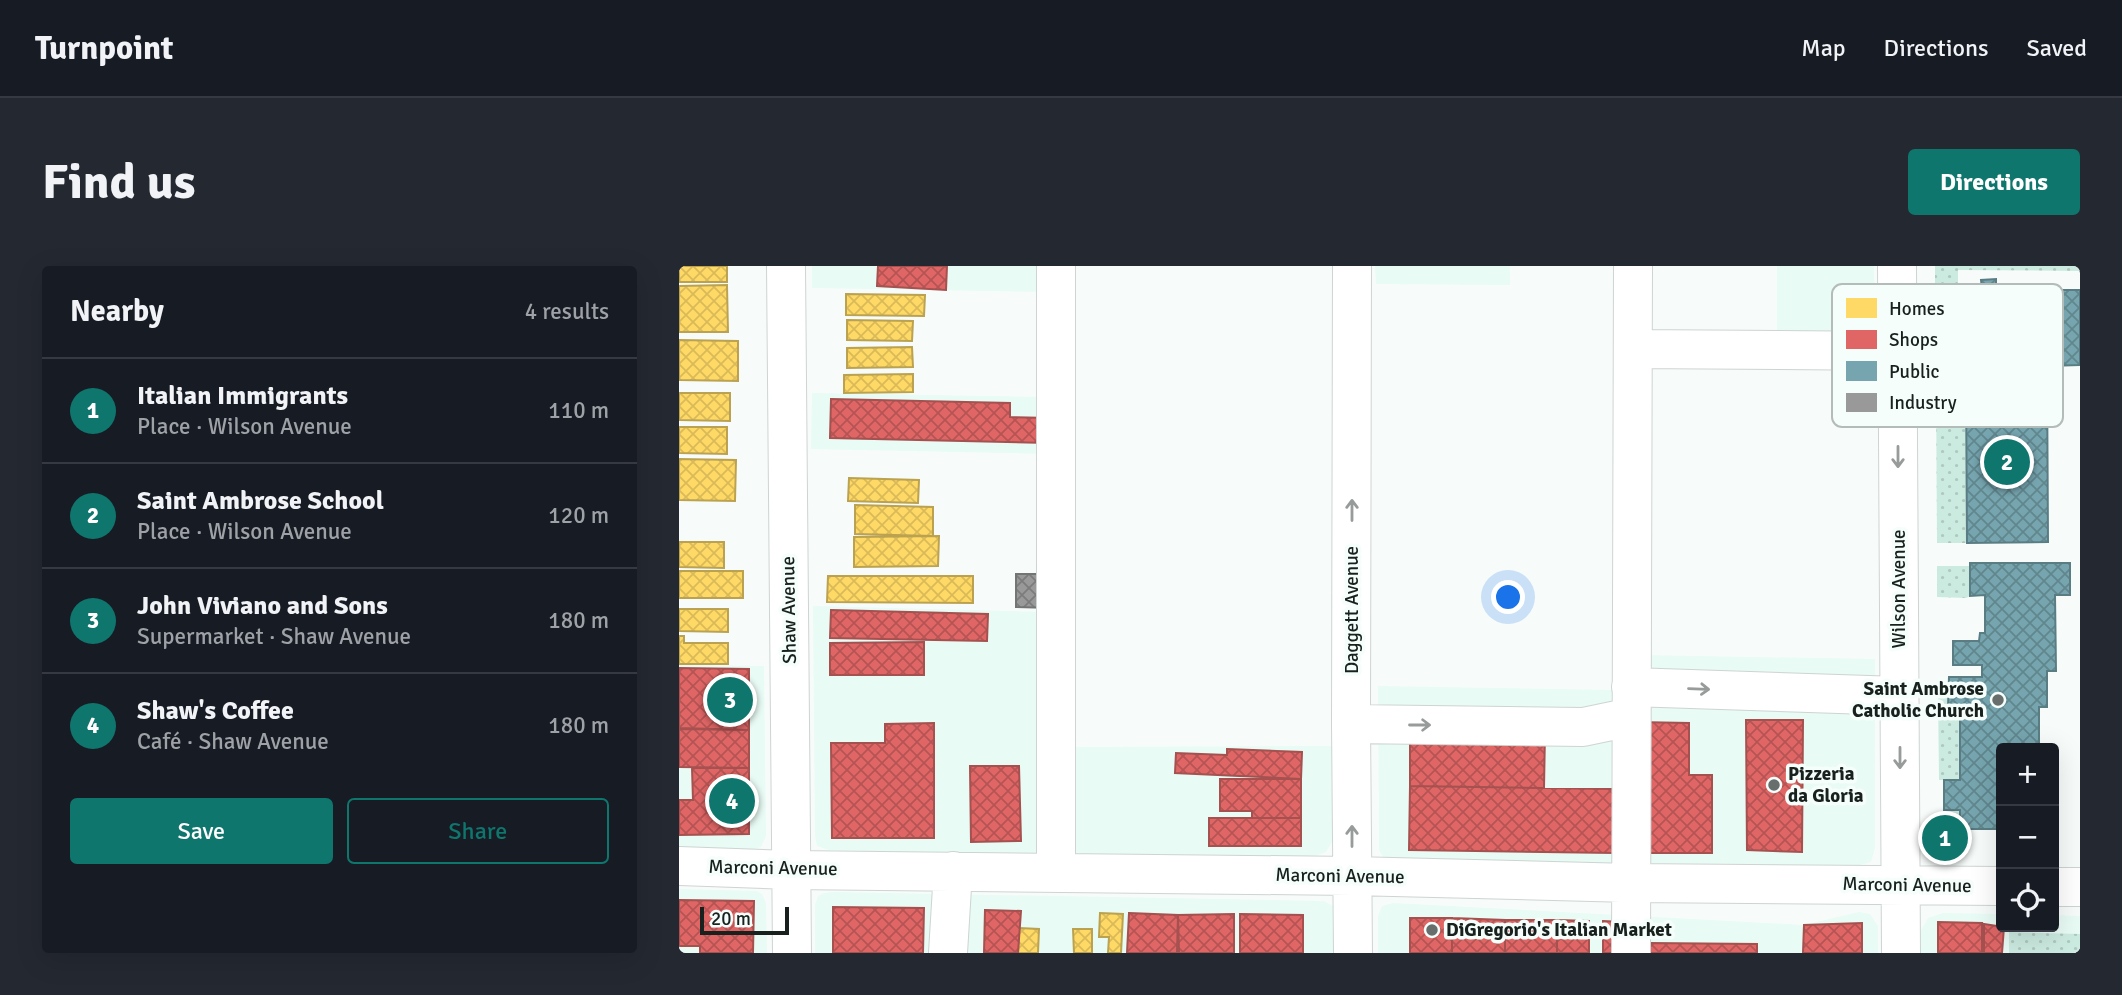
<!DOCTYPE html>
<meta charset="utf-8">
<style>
:root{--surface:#171b24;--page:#242831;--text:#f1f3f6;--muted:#9ea1a6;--line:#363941;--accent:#0f766e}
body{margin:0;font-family:Signika,sans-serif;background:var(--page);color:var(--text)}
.controls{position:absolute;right:21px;bottom:21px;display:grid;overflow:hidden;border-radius:7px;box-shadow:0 7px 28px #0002}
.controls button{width:63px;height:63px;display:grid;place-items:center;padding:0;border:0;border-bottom:2px solid var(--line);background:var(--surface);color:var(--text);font:35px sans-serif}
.scale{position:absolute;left:21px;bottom:18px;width:89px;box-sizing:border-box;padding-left:7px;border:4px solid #19211e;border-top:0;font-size:19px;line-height:24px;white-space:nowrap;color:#19211e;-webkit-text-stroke:5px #f5fefb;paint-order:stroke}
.you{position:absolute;left:830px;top:332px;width:24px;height:24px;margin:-18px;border:5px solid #fff;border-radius:50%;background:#1a73e8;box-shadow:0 0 0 10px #1a73e833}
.badge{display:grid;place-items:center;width:46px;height:46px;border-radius:50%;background:var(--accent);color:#fff;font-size:23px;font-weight:700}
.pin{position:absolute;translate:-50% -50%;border:4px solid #fff;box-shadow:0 2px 7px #0006}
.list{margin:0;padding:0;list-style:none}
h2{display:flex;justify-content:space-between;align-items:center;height:91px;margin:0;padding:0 28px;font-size:30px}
h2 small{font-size:23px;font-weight:400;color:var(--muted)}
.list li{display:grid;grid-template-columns:46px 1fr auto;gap:21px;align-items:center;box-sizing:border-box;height:105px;padding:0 28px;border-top:2px solid var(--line)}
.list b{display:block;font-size:26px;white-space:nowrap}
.list p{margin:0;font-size:23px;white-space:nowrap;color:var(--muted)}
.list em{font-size:23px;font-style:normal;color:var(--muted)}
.actions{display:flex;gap:14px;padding:21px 28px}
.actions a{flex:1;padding:16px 0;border:2px solid var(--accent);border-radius:7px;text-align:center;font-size:24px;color:var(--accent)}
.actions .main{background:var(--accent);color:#fff}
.icon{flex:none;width:38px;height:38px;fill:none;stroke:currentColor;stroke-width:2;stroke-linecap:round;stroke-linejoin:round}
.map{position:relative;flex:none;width:1401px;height:687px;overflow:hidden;border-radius:7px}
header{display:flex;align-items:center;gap:42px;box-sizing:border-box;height:98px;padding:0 35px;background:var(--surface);border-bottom:2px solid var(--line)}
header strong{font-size:33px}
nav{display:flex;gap:38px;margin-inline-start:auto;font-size:24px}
.intro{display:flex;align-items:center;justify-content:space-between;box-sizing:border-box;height:168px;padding:0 42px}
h1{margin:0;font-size:49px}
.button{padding:18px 32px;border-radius:7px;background:var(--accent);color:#fff;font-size:24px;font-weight:700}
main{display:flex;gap:42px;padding:0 42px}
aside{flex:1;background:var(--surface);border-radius:7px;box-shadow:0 7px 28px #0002}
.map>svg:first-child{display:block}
</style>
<header>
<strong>Turnpoint</strong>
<nav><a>Map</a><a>Directions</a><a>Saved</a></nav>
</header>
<div class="intro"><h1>Find us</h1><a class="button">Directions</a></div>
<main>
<aside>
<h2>Nearby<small>4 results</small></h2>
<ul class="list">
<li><span class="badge">1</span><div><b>Italian Immigrants</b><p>Place · Wilson Avenue</p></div><em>110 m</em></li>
<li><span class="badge">2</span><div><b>Saint Ambrose School</b><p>Place · Wilson Avenue</p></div><em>120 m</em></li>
<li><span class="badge">3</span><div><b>John Viviano and Sons</b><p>Supermarket · Shaw Avenue</p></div><em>180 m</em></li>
<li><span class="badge">4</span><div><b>Shaw's Coffee</b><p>Café · Shaw Avenue</p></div><em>180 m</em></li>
</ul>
<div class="actions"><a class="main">Save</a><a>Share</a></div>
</aside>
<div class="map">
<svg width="1401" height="687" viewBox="0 0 1401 687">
<defs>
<pattern id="green-dots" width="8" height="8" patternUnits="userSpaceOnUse" patternTransform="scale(1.75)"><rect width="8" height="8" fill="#ccebe0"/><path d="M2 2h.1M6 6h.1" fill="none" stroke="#afc9c0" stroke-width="1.8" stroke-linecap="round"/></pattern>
<pattern id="homes-cross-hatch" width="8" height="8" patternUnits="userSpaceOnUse" patternTransform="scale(1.75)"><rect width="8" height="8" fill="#ffd966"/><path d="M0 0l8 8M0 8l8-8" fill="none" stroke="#daba58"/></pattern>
<pattern id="shops-cross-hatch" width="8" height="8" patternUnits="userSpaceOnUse" patternTransform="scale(1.75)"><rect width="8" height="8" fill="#e06666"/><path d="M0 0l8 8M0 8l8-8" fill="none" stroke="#b55453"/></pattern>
<pattern id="public-cross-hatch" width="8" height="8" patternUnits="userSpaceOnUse" patternTransform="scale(1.75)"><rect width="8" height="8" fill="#76a5af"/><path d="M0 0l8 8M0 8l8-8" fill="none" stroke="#60868e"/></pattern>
<pattern id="industry-cross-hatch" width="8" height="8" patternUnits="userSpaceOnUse" patternTransform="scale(1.75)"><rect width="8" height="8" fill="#999"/><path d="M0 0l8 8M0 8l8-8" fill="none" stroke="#7c7c7c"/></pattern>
</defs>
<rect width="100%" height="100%" fill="#f7fcfa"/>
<path fill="#e8fbf4" d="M133 0H367V26L133 22Z
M696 0H831V19L697 18Z
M1098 0H1195L1196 78 1098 79Z
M133 127 368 131 369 188 132 183Z
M134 340 369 346 366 591 150 584 138 580 136 570Z
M960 389 1196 393V582L1192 596 1177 600 958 597Z
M0 399 85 400 87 570 82 581 74 584 0 582Z
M699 420 936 424 934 598 706 594 700 584Z
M656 480 655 573 647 586 633 591 389 589 390 481Z
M0 623 77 625 83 628 87 637 88 687H0Z
M153 626 645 635 654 640 657 654V687H136V639L139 630 145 627Z
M714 637 1125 659 1180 646 1191 648 1199 660V687H699V650L703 640Z
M1264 647 1322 648V661H1375V649L1401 650V687H1240L1241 666 1249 652Z"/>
<path fill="url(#green-dots)" d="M1256 0H1401V5L1279 4V64H1256Z
M1257 115H1287L1288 277H1258Z
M1258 300H1291V330L1287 332 1258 331Z
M1259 427H1270L1269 441H1281V514H1260Z
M1265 544H1281V563L1274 564V582L1260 583V553L1265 552Z
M1330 666 1401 668V687H1330Z"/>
<path fill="url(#homes-cross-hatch)" stroke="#baa250" stroke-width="2" d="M0 0H48V16H0Z
M48 19 49 66H0V20Z
M167 28 246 29 245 50 167 49Z
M168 54 234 55 233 75 168 74Z
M0 74 59 75V115L0 114Z
M233 81 234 101 168 102V82Z
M234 108V126L165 127V109Z
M0 127H51V155L0 154Z
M0 161H48V188L0 187Z
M0 193 57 194 56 235 0 234Z
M170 212 240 214 239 237 169 235Z
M176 239 254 241V270L176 268Z
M260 270 259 300 175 301V271Z
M0 276H45V302L0 301Z
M0 305H64V332H0Z
M149 310H294V337L148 336Z
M0 343H49V366L0 365Z
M0 370H5V377H49V398H0Z
M421 647 444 648 442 687H429L430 671H420Z
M340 662 360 663 359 687H339Z
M394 663H413V687H395Z"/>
<path fill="url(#shops-cross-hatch)" stroke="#a45150" stroke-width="2" d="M199 0H268L267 24 198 20Z
M152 133 331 137V151L370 152 369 177 151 172Z
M152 344 309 348 308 375 151 372Z
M245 376V409H151V377Z
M0 402 70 403V464L0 462Z
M1067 454H1124L1123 586 1068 584Z
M957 456 1010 457V509H1033V587H956Z
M255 457V572H153L152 477H206V458Z
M0 463 70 464V502L0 501Z
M731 464 866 466 865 522 731 520Z
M548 483 623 486 622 513 496 507 497 487 548 489Z
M291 500H340L342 575 292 576Z
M13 502H70V568L0 569V534H14Z
M541 513H622V552H573V545H541Z
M731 520 936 523 935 587 730 584Z
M530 552H622V580H530Z
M0 634 75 635 74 687H21V680H0Z
M154 641 245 642 244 687H154Z
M306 644 342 645 339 687H305Z
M450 647 499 649 498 687H448Z
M555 648V687H500L499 649Z
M561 648 624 649V687H561Z
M731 652H773V687H731Z
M773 652 826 654V687H773Z
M826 654H878V687H826Z
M878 654 910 655V687H878Z
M924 655 943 656V687H924Z
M1259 656 1303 657V687H1259Z
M1183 657V687H1124L1125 659Z
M1305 658 1325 661 1323 687H1305Z
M971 677 1078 678V687H971Z"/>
<path fill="url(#public-cross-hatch)" stroke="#5a7d84" stroke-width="2" d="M1317 13V24H1401V99L1368 100 1369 276 1288 277 1287 115H1274L1273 78H1279V23H1303L1302 14Z
M1291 297H1391V329H1376L1377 405H1368V441H1360V482H1322V563H1281V544H1265V514H1281V441H1269L1270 411H1303V399H1274V375H1300L1301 367H1306V329L1291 330Z
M1375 512H1376V544H1375Z"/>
<path fill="url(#industry-cross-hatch)" stroke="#737574" stroke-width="2" d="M337 308H372V342L337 341Z"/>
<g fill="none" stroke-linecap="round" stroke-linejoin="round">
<defs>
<path id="minor" d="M107 0 113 687
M377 0V606
M673 0 672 458 674 687
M1218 0 1222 687
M954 83 1219 85
M952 421 1220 430
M672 458 904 461 952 451
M0 600 112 604 673 610 952 617 1322 620
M1375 621H1401
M269 687 274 605
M952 687 954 0"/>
</defs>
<use href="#minor" stroke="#ced4d2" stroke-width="40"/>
<use href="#minor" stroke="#fefffe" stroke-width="38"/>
</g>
<defs><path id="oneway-shaft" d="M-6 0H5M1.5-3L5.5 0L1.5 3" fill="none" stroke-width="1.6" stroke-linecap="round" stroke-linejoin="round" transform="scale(1.75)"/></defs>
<g stroke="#979b99">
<use href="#oneway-shaft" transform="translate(1219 191) rotate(90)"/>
<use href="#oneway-shaft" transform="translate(673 244) rotate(-90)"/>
<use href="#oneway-shaft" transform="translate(1020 423) rotate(2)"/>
<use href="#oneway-shaft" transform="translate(741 459)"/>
<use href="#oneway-shaft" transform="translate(1221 492) rotate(90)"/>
<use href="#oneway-shaft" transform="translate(673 570) rotate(-90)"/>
</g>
<g fill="#676e6b" stroke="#f5fefb" stroke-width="2.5">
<circle cx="1319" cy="434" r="7"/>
<circle cx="1095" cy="519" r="7"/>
<circle cx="753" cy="664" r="7"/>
</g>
<g text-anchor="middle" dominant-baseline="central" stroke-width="7" stroke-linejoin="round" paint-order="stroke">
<g font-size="19" fill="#19211e" stroke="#f5fefb">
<text transform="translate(1220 323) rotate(-90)">Wilson Avenue</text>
<text transform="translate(110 344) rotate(-91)">Shaw Avenue</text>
<text transform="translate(673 344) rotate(-90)">Daggett Avenue</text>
<text transform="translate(94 602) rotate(1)">Marconi Avenue</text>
<text transform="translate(661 610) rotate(1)">Marconi Avenue</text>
<text transform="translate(1228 619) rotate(1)">Marconi Avenue</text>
</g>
<g font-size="19" font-weight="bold" fill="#19211e" stroke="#f5fefb" text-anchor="start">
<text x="1305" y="423" text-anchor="end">Saint Ambrose<tspan x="1305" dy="22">Catholic Church</tspan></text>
<text x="1109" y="508">Pizzeria<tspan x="1109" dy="22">da Gloria</tspan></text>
<text x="767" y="664">DiGregorio's Italian Market</text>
</g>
</g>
<rect x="1153" y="18" width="231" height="143" rx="10" fill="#f5fefb" stroke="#b3bcb9" stroke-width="2"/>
<rect x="1167" y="32" width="31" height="20" fill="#ffd966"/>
<rect x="1167" y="64" width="31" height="19" fill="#e06666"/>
<rect x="1167" y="95" width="31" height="20" fill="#76a5af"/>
<rect x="1167" y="127" width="31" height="19" fill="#999"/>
<g font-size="19" fill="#19211e">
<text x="1210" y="49">Homes</text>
<text x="1210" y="80">Shops</text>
<text x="1210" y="112">Public</text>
<text x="1210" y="143">Industry</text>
</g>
</svg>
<div class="controls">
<button>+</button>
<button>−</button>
<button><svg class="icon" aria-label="locate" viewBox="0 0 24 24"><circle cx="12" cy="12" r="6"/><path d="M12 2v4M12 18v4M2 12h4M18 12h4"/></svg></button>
</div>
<div class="scale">20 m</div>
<div class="you"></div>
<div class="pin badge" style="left:1266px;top:572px">1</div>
<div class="pin badge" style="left:1328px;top:196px">2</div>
<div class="pin badge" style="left:51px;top:434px">3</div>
<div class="pin badge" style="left:53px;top:535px">4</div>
</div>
</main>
